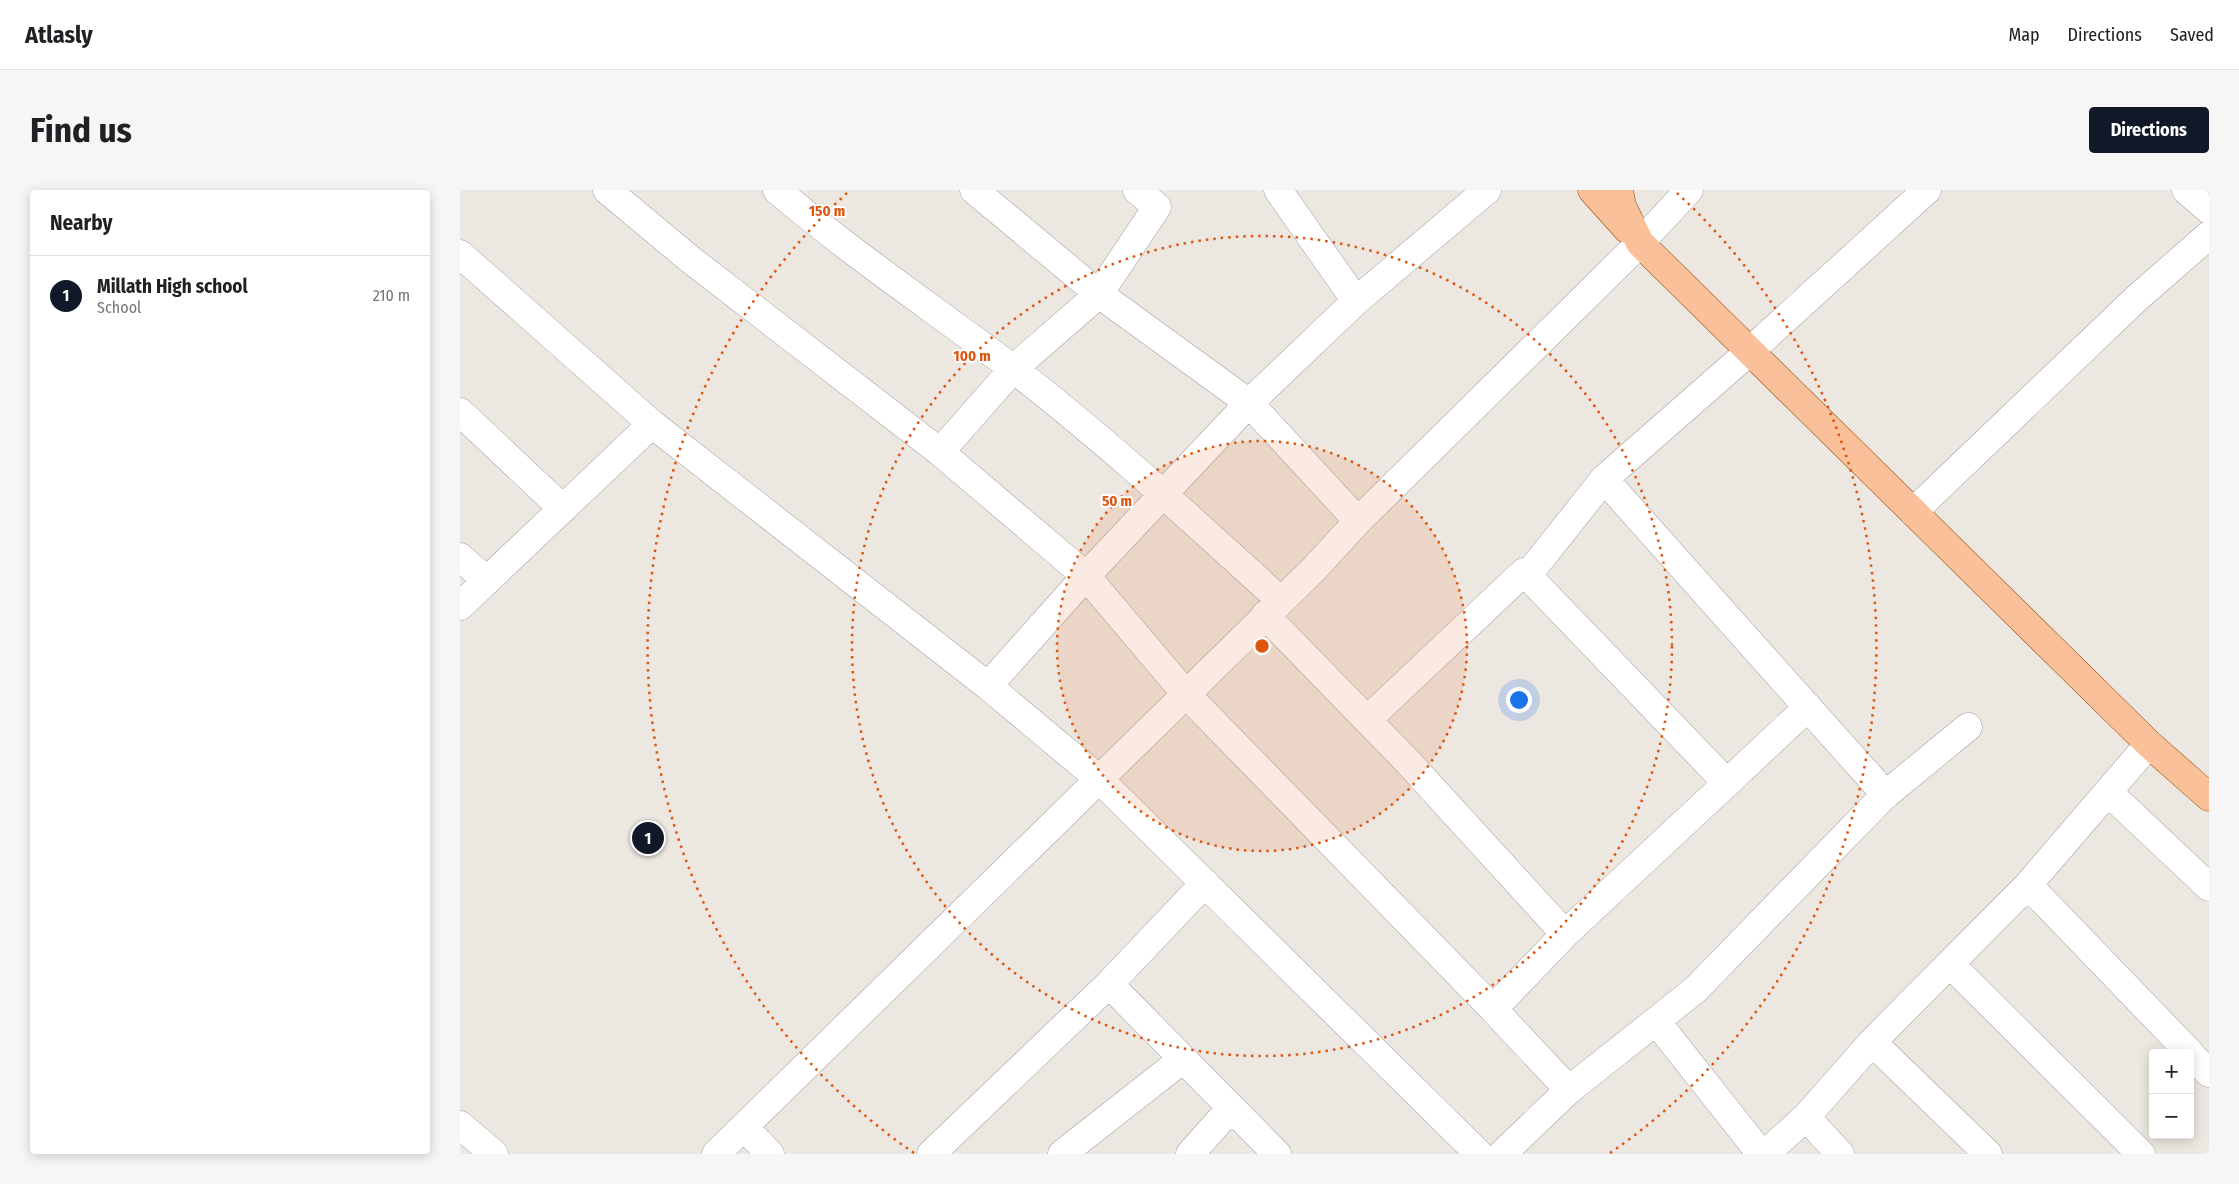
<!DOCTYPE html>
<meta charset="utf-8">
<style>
:root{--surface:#fff;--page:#f6f6f6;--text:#202124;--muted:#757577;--line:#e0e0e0;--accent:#111827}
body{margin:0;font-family:"Fira Sans Condensed",sans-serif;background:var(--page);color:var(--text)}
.controls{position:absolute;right:15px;bottom:15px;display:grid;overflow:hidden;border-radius:5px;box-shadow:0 2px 12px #0003}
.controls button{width:45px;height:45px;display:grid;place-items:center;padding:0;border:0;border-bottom:1px solid var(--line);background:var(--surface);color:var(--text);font:25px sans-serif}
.you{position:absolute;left:1058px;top:509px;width:18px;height:18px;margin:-12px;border:4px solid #fff;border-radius:50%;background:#1a73e8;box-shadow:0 0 0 8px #1a73e833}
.badge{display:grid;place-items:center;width:32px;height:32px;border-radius:50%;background:var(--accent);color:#fff;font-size:16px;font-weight:700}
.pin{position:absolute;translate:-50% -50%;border:2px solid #fff;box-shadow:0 1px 5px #0006}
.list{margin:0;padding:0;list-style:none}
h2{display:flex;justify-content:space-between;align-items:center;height:65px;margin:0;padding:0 20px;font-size:21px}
h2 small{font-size:16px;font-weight:400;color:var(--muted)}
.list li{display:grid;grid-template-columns:32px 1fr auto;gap:15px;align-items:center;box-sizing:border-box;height:80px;padding:0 20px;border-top:1px solid var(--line)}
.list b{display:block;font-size:19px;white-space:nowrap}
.list p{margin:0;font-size:16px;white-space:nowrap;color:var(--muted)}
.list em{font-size:16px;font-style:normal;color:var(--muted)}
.map{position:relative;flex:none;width:1749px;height:964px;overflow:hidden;border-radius:5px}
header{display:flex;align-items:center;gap:30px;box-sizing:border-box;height:70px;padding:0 25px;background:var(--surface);border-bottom:1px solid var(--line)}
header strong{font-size:24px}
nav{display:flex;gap:28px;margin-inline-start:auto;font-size:18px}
.intro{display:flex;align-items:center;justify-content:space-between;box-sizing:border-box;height:120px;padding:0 30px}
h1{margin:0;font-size:35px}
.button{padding:12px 22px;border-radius:5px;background:var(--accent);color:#fff;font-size:18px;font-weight:700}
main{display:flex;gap:30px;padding:0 30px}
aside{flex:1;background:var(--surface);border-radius:5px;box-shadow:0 2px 12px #0003}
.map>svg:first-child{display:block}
</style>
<header>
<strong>Atlasly</strong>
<nav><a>Map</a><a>Directions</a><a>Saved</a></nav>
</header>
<div class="intro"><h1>Find us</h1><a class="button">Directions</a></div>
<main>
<aside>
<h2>Nearby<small></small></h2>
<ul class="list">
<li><span class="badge">1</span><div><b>Millath High school</b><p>School</p></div><em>210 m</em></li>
</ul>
</aside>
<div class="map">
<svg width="1749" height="964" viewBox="0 0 1749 964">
<rect width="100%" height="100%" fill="#ede7e1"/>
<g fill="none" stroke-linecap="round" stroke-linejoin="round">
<defs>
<path id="minor" d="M147 0 231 70 480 262
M317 0C392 64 474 119 552 178 646 250 733 331 820 410
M514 0 639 104 789 213 626 386 725 503 1033 819 1109 900 1042 964
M677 0 697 17 639 104 553 179 480 262 626 386 528 496 638 588 1019 964
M818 0 896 111 1027 0
M1726 0 1749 20
M0 64 192 234 528 496
M896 111 789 213 898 331
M0 222 103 319
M1144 289 1426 605
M1453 322 1677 108 1749 45
M0 367 27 391
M1067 386 1144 289 1290 161 1467 0
M0 416 192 234
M805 425 949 573 1105 744 1033 819
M907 530 1064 382 1267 593 1105 744
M1267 593 1348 517
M1648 602 1749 697
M745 693 649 794 817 964
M1568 695 1730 863
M1490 774 1681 964
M1196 831 1301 964
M1412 852 1528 964
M1730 864 1749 883
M1109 900 1235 800 1424 606 1508 537
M1346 927 1380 964
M0 935 34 964
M284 937 310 964
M256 964 854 379 898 331 1180 53 1229 0
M471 964 649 794
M602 964 723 869
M730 964 771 918
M1305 964 1346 927 1412 852 1568 695 1689 554"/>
<path id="major" d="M1132 0 1167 39
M1159 0 1162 16 1180 53 1689 554 1749 607"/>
</defs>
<use href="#minor" stroke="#a0a0a0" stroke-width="29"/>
<use href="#major" stroke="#914a02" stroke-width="29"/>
<use href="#minor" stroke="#fff" stroke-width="28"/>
<use href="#major" stroke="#fac099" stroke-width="28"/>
</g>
<circle cx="802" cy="456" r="205" fill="#de560d" fill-opacity=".12"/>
<g fill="none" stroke="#de560d" stroke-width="2.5" stroke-dasharray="2.5 5">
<circle cx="802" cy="456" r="205"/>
<circle cx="802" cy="456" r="410"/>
<path d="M454 963A615 615 0 0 1 387 3M1217 3A615 615 0 0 1 1150 963"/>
</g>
<circle cx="802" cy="456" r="8" fill="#de560d" stroke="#fff" stroke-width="2.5"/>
<g font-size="15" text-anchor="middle" font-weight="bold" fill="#de560d" stroke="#fff" stroke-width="4" stroke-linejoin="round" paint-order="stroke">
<text x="367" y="26">150 m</text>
<text x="512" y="171">100 m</text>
<text x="657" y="316">50 m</text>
</g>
</svg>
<div class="controls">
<button>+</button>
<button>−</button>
</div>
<div class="you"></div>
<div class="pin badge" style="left:188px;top:648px">1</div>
</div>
</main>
